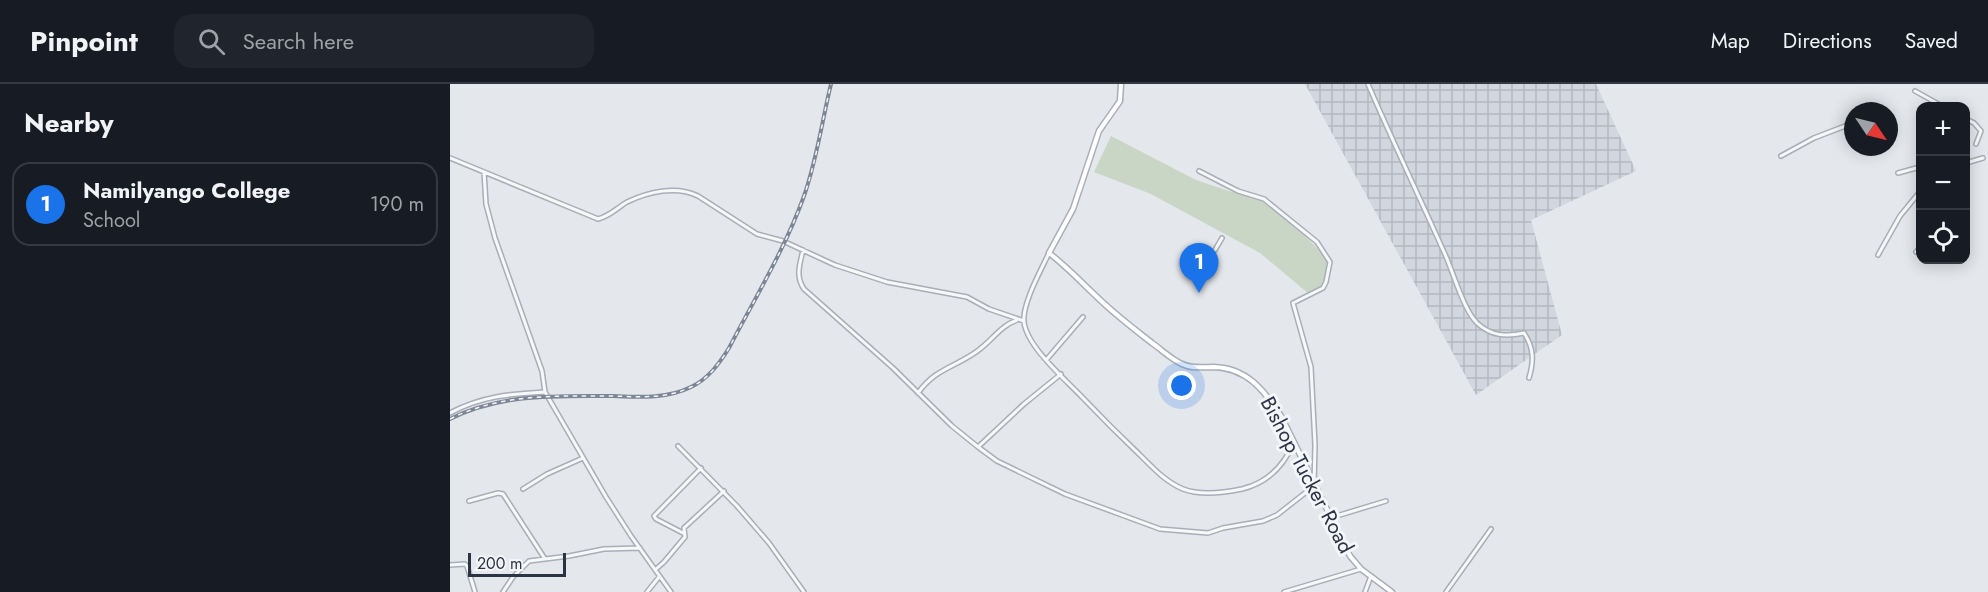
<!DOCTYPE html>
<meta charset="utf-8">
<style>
:root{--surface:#171b24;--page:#20242c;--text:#f1f3f6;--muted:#9ea1a6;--line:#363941;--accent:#1a73e8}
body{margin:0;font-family:Jost,sans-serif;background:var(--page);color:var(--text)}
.controls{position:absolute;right:18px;top:18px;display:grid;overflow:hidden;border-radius:12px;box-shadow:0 3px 15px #0003}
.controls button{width:54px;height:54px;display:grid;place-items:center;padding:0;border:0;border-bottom:2px solid var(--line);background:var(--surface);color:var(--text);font:30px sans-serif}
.compass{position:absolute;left:1394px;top:18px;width:54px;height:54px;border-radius:50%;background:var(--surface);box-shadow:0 3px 15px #0003;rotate:125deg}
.scale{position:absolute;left:18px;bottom:15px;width:98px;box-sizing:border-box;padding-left:6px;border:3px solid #2b3445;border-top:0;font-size:16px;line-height:21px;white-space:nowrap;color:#2b3445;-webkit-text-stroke:4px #f4f6f9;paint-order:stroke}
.you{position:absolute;left:732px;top:302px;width:21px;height:21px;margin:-15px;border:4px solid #fff;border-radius:50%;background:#1a73e8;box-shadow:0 0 0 9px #1a73e833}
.badge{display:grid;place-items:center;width:39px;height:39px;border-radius:50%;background:var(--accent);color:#fff;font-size:20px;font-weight:700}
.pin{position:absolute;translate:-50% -50px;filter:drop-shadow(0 2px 3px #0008)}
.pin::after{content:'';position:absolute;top:32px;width:21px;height:18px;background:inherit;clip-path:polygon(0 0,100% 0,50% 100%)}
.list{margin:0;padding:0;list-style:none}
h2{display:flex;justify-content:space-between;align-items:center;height:78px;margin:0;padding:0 24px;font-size:26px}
h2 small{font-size:20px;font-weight:400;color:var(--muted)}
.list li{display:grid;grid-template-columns:39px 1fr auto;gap:18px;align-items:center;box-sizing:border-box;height:84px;margin:0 12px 12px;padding:0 12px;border:2px solid var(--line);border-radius:18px}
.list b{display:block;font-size:22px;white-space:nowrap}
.list p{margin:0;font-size:20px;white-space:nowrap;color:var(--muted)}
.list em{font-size:20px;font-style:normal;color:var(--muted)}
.icon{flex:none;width:33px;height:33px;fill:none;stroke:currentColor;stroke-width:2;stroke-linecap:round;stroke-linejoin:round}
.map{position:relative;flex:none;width:1538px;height:508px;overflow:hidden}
header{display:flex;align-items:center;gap:36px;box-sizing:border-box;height:84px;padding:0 30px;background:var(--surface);border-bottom:2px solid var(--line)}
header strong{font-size:28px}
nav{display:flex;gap:33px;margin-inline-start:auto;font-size:21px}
.search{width:420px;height:54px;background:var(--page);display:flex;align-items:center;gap:15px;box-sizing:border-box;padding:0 21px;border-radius:18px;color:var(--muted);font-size:22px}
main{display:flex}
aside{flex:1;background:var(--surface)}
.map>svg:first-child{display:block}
</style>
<header>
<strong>Pinpoint</strong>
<div class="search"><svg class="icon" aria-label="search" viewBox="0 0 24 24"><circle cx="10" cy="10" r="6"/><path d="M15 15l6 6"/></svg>Search here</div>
<nav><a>Map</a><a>Directions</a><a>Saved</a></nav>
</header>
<main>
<aside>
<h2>Nearby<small></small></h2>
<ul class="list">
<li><span class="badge">1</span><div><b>Namilyango College</b><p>School</p></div><em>190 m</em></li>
</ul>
</aside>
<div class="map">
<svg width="1538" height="508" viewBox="0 0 1538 508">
<defs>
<pattern id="industrial-grid" width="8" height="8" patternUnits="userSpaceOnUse" patternTransform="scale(1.5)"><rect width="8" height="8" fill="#d2d6de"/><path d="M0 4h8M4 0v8" fill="none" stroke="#b4b8c0"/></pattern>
</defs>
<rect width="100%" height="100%" fill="#e4e7ec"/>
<path fill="url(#industrial-grid)" d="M855 0H1146L1186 87 1081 136 1112 251 1026 311Z"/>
<path fill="#c9d6c5" d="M661 52 746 96 779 107 809 115 844 140 879 177 873 202 859 210 810 169 701 110 644 88Z"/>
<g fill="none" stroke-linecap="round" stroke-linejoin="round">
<defs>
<path id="minor" d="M918 0C942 56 969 112 994 168 1003 187 1013 225 1027 239 1041 252 1056 253 1074 249 1084 264 1084 277 1079 294
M1465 7 1492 22
M1516 35 1524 39 1531 47 1526 60
M1331 72 1364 54 1403 39
M0 74 148 135C160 132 167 124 177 118 198 108 226 101 248 112L307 150 333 157 385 181 437 198 517 213 539 225 574 237
M1470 74V75
M1516 79 1533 74
M34 88 36 120 45 154 92 287 95 308
M1448 89 1470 83
M353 166C350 180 345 192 354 205L443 284 502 342 528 363 547 377 615 410 710 445 758 449 773 444 813 437 827 431 864 402 865 361 861 283 843 219 873 204 876 198 880 178 867 158 814 115 788 107 749 87
M765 166 772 154
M1466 168 1470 163
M599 169C591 186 572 220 574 238 577 263 615 295 632 313 651 333 670 352 690 371 703 384 716 398 733 405 751 412 773 409 792 405 817 399 834 382 844 358
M1428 171 1450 132 1468 110
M597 275 633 233
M468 309C485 285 503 284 526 268 541 258 550 242 567 236
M0 329C32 312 60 310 95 308L156 413 181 452 221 508
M228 362 287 422 319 459 354 508
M528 363 574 320 611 290
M73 405 97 390 133 374
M19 417 48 409 53 410 95 475
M880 434 936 417
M233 449 206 435 204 432 251 384
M0 481 15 480 17 482 25 508
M205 486 214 478 235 453 234 444 274 407
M53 508 63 493 79 477 119 472 154 465 190 464
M197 508 209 493
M834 508 911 485
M915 508 921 492
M996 508 1041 445"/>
<path id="secondary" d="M671 0 670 17 649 47 623 125 599 169C616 182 630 197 646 212 663 229 683 244 702 259 712 266 721 275 732 280 742 285 753 283 764 283 797 284 814 306 831 332L900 472 911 485 942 508"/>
</defs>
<use href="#minor" stroke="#a9aeb7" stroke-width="6"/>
<use href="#secondary" stroke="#a9aeb7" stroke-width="7"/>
<use href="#minor" stroke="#f7f8fa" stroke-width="3"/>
<use href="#secondary" stroke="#fff" stroke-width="4"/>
<defs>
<path id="rail" d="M0 335C52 309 107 312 163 312 189 313 217 315 241 303 258 295 269 280 279 264 305 214 335 165 354 112 367 75 372 37 381 0"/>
</defs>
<use href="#rail" stroke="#7d8696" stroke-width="4"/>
<use href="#rail" stroke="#f4f6f9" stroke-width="1.5" stroke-dasharray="4.5" stroke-linecap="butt"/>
</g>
<g text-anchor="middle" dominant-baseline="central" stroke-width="6" stroke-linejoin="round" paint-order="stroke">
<g font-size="21" fill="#2b3445" stroke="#f4f6f9">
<text transform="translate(857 391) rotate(62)">Bishop Tucker Road</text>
</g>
</g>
</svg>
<div class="controls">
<button>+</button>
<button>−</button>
<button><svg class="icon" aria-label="locate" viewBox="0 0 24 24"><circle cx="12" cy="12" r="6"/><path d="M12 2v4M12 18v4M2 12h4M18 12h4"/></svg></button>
</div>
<svg class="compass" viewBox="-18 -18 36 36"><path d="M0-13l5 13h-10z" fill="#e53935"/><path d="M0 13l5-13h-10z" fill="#9ea1a6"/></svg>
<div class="scale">200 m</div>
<div class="you"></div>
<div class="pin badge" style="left:749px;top:209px">1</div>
</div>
</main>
